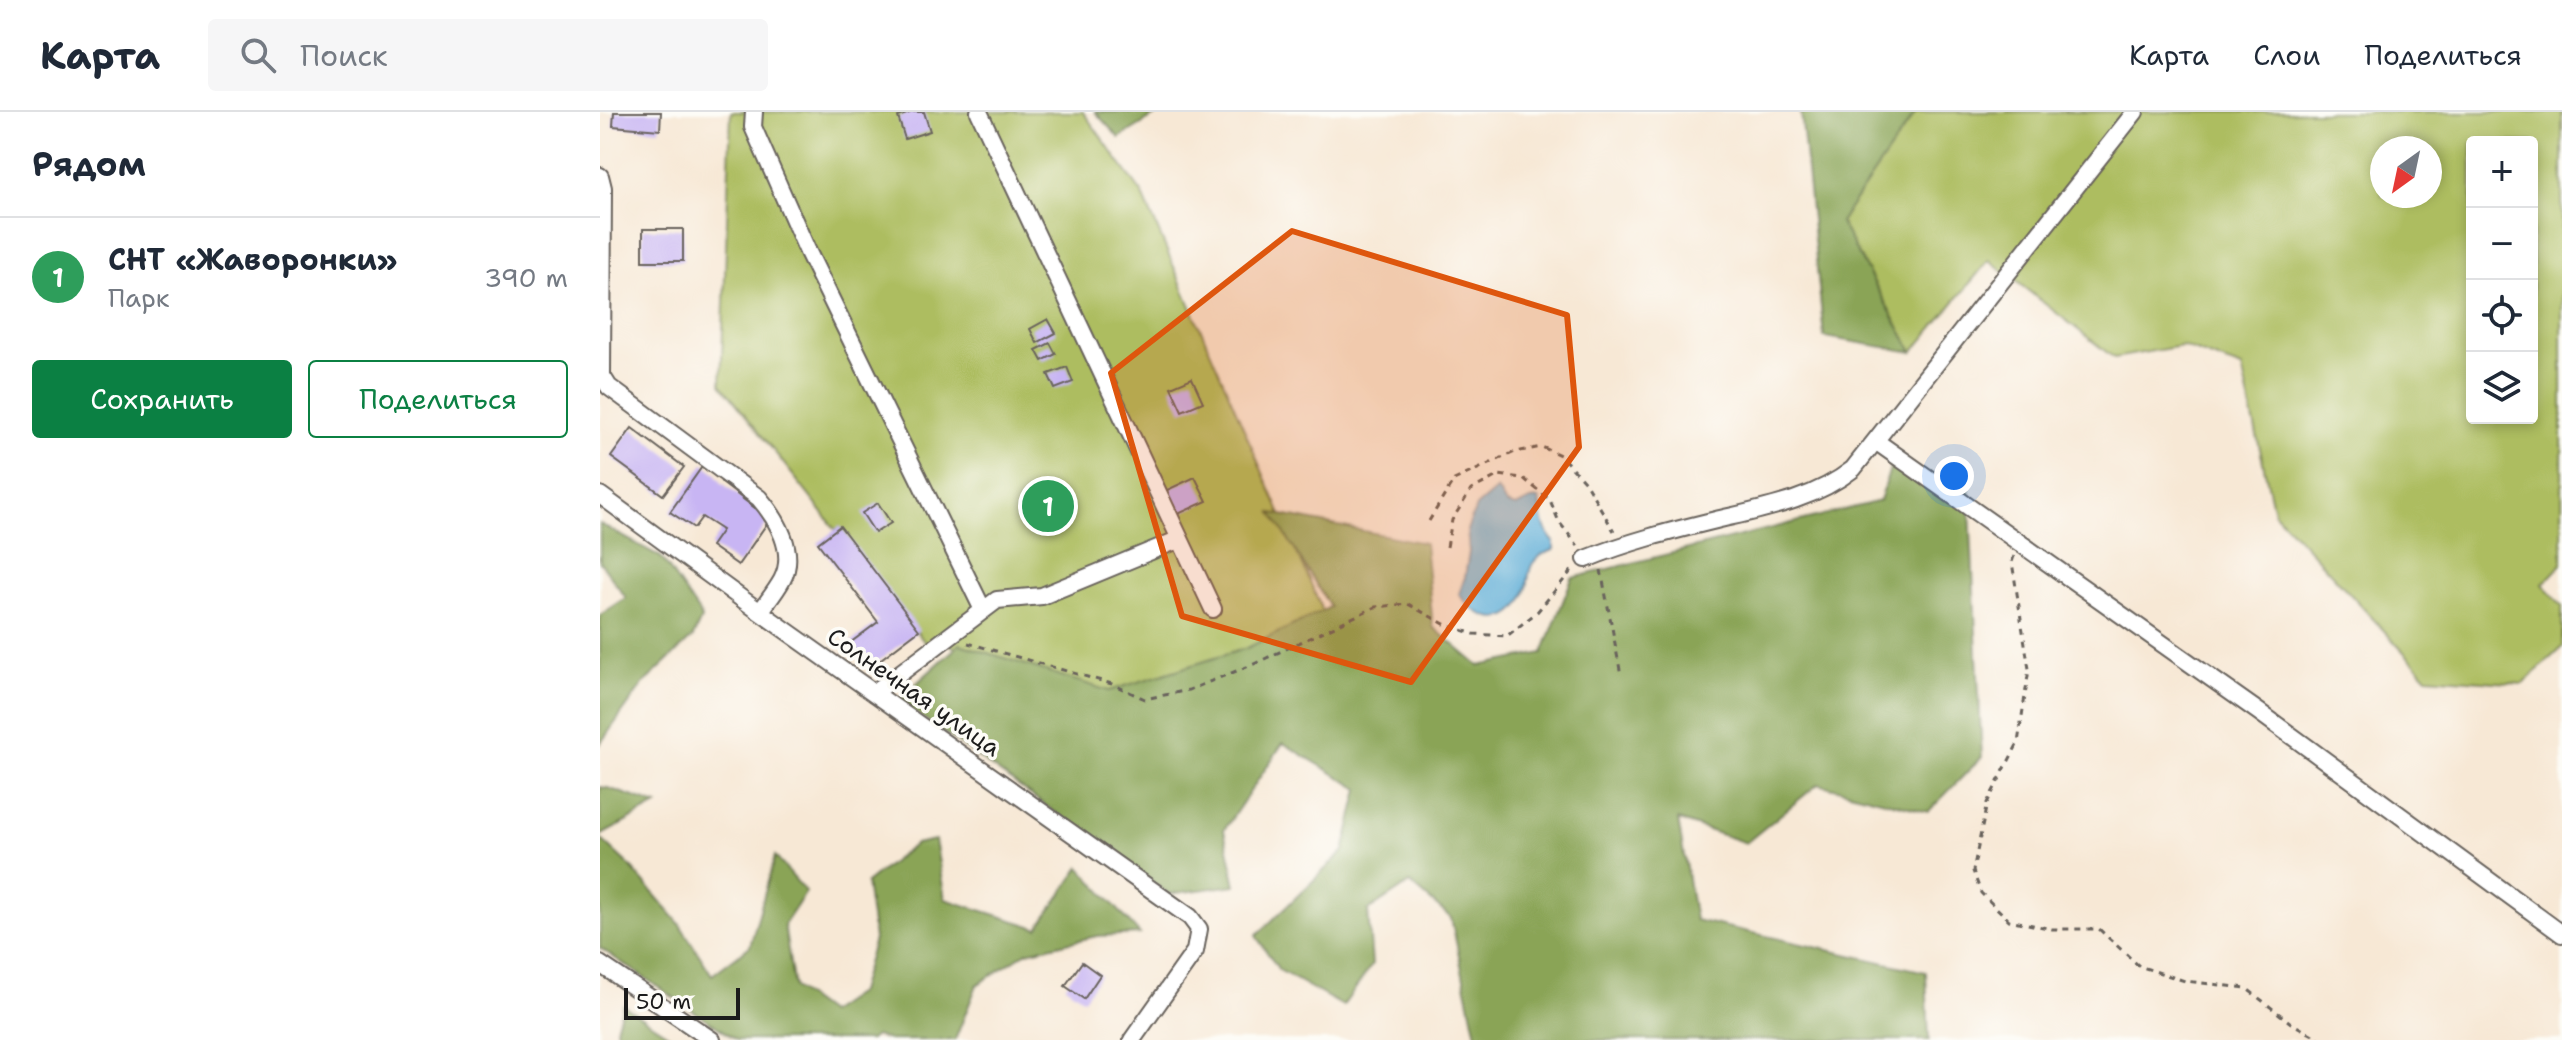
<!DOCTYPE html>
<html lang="ru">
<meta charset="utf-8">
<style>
:root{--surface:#fff;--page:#f6f6f7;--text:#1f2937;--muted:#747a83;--line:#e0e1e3;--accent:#0b8043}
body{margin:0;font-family:"Shantell Sans",sans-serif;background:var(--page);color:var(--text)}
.controls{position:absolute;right:24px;top:24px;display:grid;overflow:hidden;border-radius:8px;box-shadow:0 4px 12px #0003}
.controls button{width:72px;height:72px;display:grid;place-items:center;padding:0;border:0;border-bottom:2px solid var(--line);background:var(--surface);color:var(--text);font:40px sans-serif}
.compass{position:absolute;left:1770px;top:24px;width:72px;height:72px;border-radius:50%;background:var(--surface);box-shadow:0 4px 12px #0003;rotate:213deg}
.scale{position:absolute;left:24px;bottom:20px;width:116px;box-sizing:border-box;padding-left:8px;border:4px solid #1c1c1c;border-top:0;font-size:22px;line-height:28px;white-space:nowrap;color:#1c1c1c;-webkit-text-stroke:6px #fdfcf7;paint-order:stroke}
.you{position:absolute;left:1354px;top:364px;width:28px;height:28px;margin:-20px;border:6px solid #fff;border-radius:50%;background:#1a73e8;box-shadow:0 0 0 12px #1a73e833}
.badge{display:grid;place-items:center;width:52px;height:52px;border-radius:50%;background:var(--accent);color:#fff;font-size:26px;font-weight:700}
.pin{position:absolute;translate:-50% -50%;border:4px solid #fff;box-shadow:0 2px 8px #0006}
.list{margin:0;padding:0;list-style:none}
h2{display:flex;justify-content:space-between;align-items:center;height:104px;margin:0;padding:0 32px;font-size:34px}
h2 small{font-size:26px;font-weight:400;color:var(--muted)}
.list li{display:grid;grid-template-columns:52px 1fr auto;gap:24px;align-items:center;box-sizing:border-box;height:120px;padding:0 32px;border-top:2px solid var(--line)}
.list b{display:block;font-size:30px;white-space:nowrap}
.list p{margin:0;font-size:26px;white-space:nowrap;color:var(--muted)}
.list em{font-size:26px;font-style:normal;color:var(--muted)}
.actions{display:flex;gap:16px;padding:24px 32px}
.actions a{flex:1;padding:18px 0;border:2px solid var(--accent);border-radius:8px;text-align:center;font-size:28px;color:var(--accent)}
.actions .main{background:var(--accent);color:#fff}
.icon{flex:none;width:44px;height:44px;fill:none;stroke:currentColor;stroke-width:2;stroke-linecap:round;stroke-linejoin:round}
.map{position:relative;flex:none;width:1962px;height:928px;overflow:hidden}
header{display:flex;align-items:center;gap:48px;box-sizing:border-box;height:112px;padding:0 40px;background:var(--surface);border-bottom:2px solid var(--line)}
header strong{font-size:38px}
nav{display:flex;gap:44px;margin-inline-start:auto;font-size:28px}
.search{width:560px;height:72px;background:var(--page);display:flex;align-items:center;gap:20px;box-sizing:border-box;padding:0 28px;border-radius:8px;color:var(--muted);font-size:30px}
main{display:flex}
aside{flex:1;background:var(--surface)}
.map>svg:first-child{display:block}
</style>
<header>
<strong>Карта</strong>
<div class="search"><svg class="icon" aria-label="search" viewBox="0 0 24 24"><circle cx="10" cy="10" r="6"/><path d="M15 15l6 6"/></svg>Поиск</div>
<nav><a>Карта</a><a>Слои</a><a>Поделиться</a></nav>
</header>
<main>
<aside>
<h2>Рядом<small></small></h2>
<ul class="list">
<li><span class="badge" style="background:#2e9e5b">1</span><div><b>СНТ «Жаворонки»</b><p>Парк</p></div><em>390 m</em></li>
</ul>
<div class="actions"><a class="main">Сохранить</a><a>Поделиться</a></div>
</aside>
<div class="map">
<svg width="1962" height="928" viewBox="0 0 1962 928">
<rect width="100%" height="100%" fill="#fdfcf7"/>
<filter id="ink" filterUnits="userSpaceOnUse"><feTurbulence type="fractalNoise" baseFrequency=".0125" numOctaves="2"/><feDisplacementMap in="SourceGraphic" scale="16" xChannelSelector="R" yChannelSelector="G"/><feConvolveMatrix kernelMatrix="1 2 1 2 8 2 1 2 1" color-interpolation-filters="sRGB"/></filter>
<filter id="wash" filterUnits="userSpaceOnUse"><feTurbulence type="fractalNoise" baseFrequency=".006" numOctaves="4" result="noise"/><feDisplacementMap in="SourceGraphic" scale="32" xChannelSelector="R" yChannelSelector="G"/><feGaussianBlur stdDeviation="1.8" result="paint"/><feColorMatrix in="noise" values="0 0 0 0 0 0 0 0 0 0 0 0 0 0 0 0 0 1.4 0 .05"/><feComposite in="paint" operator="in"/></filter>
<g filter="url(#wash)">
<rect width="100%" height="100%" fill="#f7e8d5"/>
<path fill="#adbd60" stroke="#646c3e" stroke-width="2" fill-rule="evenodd" d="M131 0H483L542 81 730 516 535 584 414 564 344 530 330 537 121 272Z
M1316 0H1962V452L1943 472 1962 494V535L1923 572 1827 565 1674 400 1642 256 1582 234 1514 246 1389 148 1313 240 1240 110ZM1872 30H1932V306H1872ZM1782 36H1830V84H1782Z"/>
<path fill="#8aa456" stroke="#536039" stroke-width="2" d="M495 0H561L519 26Z
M1201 0H1316L1240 110 1313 240 1224 225Z
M1291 353 1369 377 1382 645 1328 700 1218 672 1146 731 1078 708 1095 808 1326 860 1329 928H877L851 806 810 771 768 799 772 853 743 894 679 858 656 824 744 739 759 677 683 631 624 718 636 773 569 782 298 588 360 532 509 579 647 536 730 495 672 401 825 431 833 515 879 554 943 541 972 466 1280 389Z
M0 412 61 445 102 505 93 525 44 571 0 632V503L26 486 0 450Z
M0 675 8 676 57 693 0 724Z
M0 726 30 754 79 811 112 863 150 834 175 744 206 780 184 813 194 876 228 901 259 880 274 827 266 771 315 732 335 728 345 787 438 816 480 755 540 822 497 824 427 840 377 873 355 928H289L275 924 270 928H137L0 836Z
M23 893 77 928H19L16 916Z"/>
<path fill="#5cacd6" stroke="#3c6479" stroke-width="2" d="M897 377 906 392 916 395 930 388 939 387C941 403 943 418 954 430V438C945 441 939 443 933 451 928 458 929 466 927 475 916 517 881 513 859 482L865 465 869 440 867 418 876 395Z"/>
<g id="blocks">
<path fill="#c8b5f3" d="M14 0H61L60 18 13 14Z
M312 0H324L330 19 305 27 298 5Z
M43 117H83V149H43Z
M448 207 456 221 437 231 430 217Z
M450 231 456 242 442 249 436 238Z
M467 255 473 270 455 277 448 262Z
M592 266 603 290 582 299 571 275Z
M32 316 84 355 63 383 11 345Z
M104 352 116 361 122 371 155 396 162 393 168 410 138 453 111 434 122 418 102 405 94 416 70 400Z
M595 365 607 389 576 403 565 379Z
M278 391 291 411 275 421 262 401Z
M240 414 319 518 269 556 250 531 278 510 218 431Z
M482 850 500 863 484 887 465 874Z"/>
</g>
</g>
<g filter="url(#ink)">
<use href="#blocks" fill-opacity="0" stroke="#69635d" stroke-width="2"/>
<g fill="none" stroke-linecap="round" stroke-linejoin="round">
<defs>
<path id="minor" d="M154 0 153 15 208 140 383 498
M379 0 580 427
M0 64 3 76 2 264 9 275 159 386C177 407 197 440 182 468 176 479 167 490 160 500
M1277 330 1659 600 1962 822
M0 383 160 500 590 805 599 817 595 839 532 928
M986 447C1028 430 1071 419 1116 408 1163 397 1214 388 1253 357L1535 0
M274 581 397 488 442 484 580 427 613 497
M0 852 112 928"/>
</defs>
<use href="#minor" stroke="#69635d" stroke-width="20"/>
<path stroke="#69635d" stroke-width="3" stroke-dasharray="6 6" stroke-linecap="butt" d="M829 409 854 368 915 340 942 335 960 343 985 370 1014 419
M847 435 852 408 871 378 899 363 923 366 950 388 959 410 978 434
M1414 444 1412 450 1429 557 1418 631 1387 691 1373 759 1381 781 1409 808 1452 817H1499L1539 854 1585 869 1646 876 1691 911 1722 928
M1001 458 1021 563
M368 531 512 572 545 587 589 578 654 552 775 495 808 492 846 513 874 522 907 524 937 500 973 457"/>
<use href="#minor" stroke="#fff" stroke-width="16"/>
</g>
</g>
<path fill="#de560d" fill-opacity="0.2" stroke="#de560d" stroke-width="6" stroke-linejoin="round" d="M692 119 967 203 979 335 811 570 582 504 511 261Z"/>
<g text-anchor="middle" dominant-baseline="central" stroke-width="7" stroke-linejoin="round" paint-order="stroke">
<g font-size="24" fill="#1c1c1c" stroke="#fdfcf7">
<text transform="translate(314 580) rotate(35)">Солнечная улица</text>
</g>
</g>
</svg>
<div class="controls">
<button>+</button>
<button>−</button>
<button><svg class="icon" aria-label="locate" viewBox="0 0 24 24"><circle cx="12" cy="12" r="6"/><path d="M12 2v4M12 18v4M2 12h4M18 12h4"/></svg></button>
<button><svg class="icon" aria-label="layers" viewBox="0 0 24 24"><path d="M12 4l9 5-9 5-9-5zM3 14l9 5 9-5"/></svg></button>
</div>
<svg class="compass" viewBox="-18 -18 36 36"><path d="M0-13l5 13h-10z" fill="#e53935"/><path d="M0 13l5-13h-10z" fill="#747a83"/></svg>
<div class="scale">50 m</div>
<div class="you"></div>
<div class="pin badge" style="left:448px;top:394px;background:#2e9e5b">1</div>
</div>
</main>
